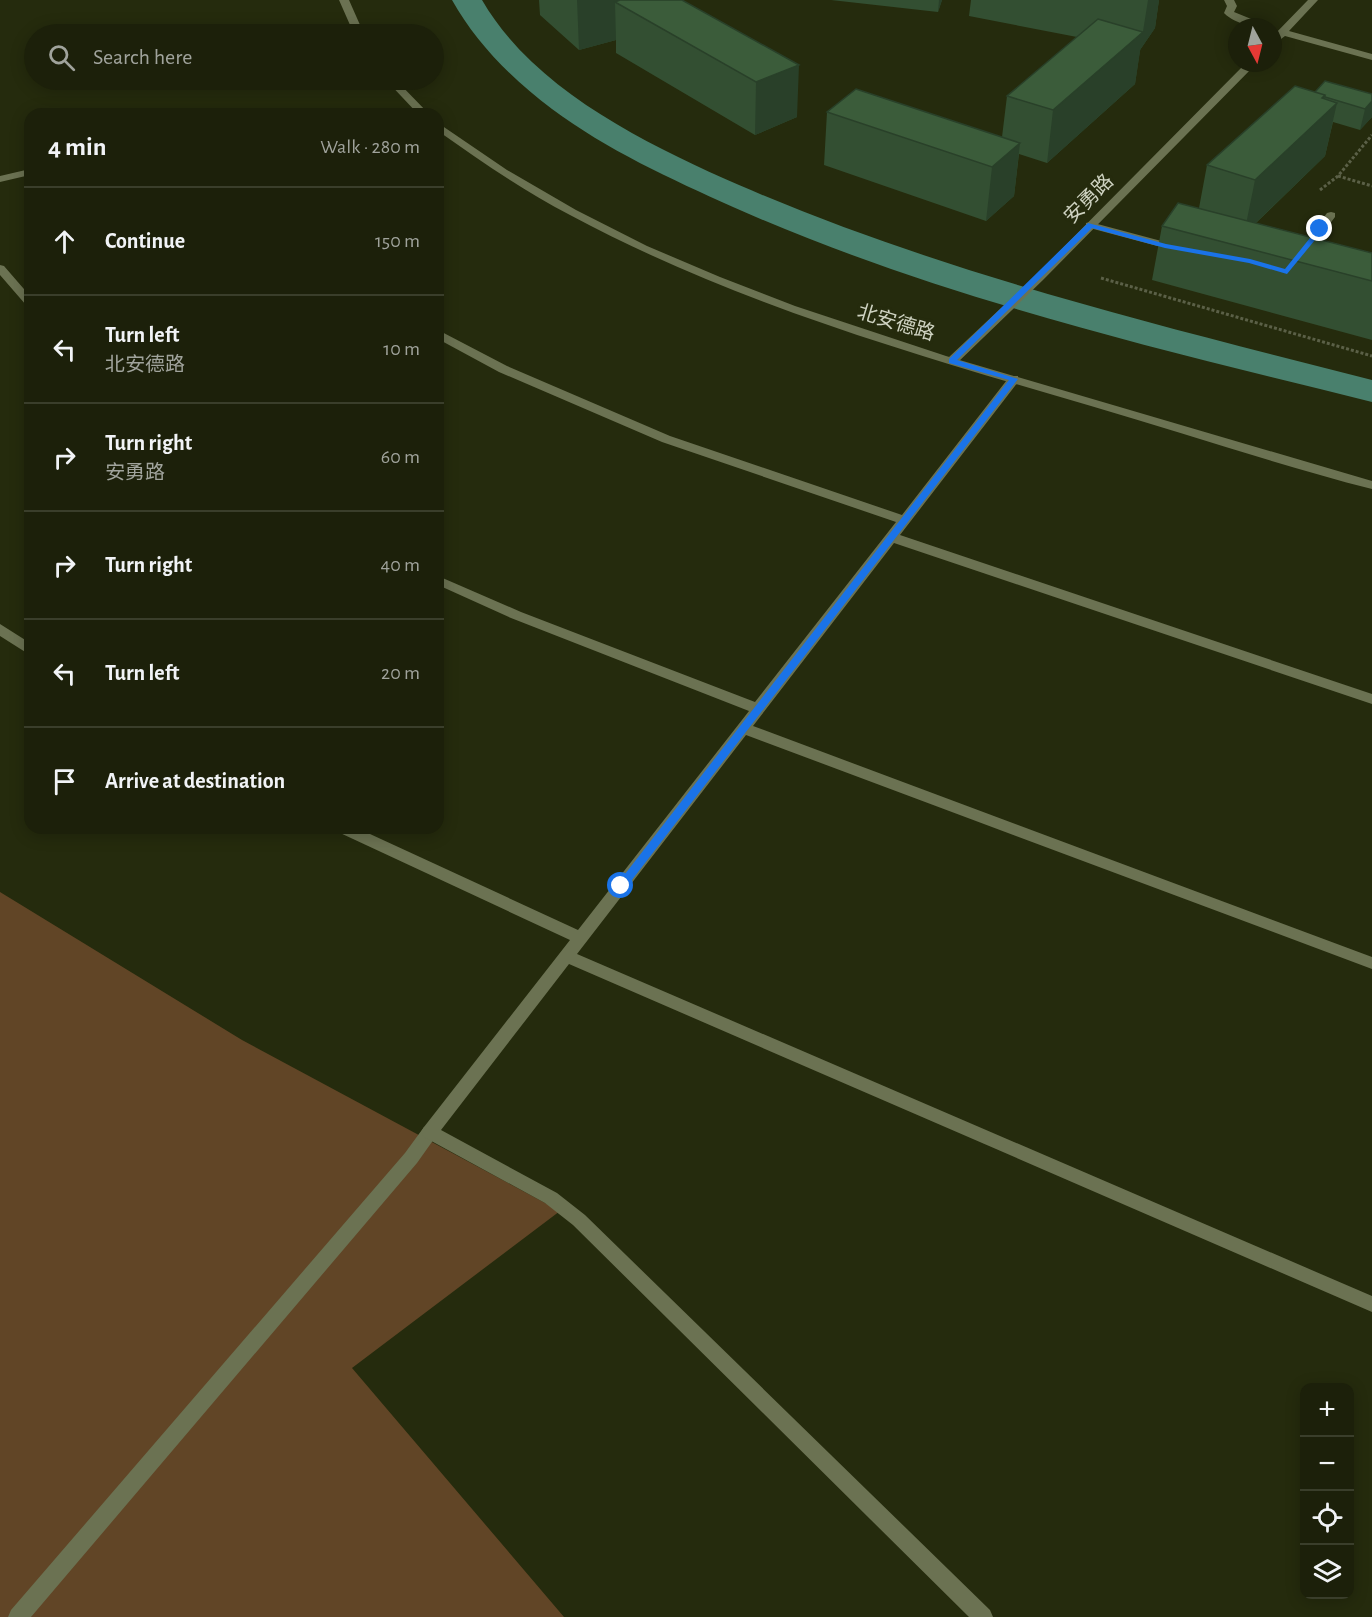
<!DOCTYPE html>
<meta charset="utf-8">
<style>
:root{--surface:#1c200a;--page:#292d18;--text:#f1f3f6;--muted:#a0a39c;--line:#3a3e2b}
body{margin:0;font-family:"Alegreya Sans","Noto Sans SC",sans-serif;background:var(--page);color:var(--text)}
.controls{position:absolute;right:18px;bottom:18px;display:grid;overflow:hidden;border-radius:12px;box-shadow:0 3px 15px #0003}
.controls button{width:54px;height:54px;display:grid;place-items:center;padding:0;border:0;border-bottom:2px solid var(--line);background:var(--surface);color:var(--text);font:30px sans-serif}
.compass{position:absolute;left:1228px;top:18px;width:54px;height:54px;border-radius:50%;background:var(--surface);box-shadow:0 3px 15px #0003;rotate:173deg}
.stop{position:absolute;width:18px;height:18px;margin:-14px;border:4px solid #1a73e8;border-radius:50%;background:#fff}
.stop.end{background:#1a73e8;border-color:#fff;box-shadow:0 2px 6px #0008}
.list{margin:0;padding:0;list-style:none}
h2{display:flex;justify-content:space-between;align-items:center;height:78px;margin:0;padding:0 24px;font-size:26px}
h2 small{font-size:20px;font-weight:400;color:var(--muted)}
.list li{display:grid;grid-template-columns:39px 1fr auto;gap:18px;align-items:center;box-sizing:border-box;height:108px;padding:0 24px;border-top:2px solid var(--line)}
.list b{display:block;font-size:22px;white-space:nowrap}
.list p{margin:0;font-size:20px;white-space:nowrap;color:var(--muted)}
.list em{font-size:20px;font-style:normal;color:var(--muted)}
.icon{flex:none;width:33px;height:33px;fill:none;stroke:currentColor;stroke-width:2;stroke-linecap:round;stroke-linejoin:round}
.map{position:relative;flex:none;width:1372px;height:1617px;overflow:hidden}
.search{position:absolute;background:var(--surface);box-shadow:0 3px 15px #0003;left:24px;top:24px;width:420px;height:66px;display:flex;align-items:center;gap:15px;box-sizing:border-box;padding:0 21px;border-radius:33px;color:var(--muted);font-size:22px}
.panel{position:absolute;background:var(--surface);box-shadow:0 3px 15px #0003;left:24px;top:108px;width:420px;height:726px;border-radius:18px}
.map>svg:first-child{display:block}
</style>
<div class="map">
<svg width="1372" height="1617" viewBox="0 0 1372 1617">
<rect width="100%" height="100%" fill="#252b0d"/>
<path fill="#614526" d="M0 892 242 1040 560 1211 352 1368 564 1617H0Z"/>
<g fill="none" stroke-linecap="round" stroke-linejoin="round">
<path fill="#49806d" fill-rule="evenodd" d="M452 0H482C534 90 648 145 739 185 942 273 1158 325 1372 380V402C1157 349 936 297 733 207 671 179 607 150 552 109 513 80 476 43 452 0Z"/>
<path stroke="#5b6047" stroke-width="3" stroke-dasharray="3 2" stroke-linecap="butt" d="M1338 176 1372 186
M1320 190 1338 176 1372 135
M1101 278 1372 356"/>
<path fill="#6b7252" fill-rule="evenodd" d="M1224 0H1234L1237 6 1234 12 1271 27C1255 27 1236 25 1224 13L1227 6Z
M1331 212 1335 213V217L1306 255H1298V251L1327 213Z
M1090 222 1180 246 1182 248 1176 251 1086 227V223Z
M430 1125 436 1127 439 1132 417 1163 31 1617H8L11 1610 405 1153 424 1127Z"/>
<path fill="#6b7252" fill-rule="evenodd" d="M1308 0H1318L1289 31 1372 54V60L1285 36 1273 45V36Z
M1246 63H1257L1043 280 956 364H948V358L1035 276Z
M30 169V175L0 182V176Z
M0 265 4 266 30 296V306L26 305 0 275Z
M438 330 507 366 670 436 902 515 1010 376H1018V382L900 535 1372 694V704L894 543 753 726 1372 957V969L746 735 577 954 1372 1296V1312L569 964 441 1130 557 1193 585 1215 990 1610 993 1617H969L573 1225 545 1203 424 1137 421 1132 424 1127 570 940 338 832 335 828H357L578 930 749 711 511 618 438 585V576L521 612 755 702 896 522 662 442 499 372 438 339Z
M0 624 30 643V655L0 636Z"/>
<path fill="#6b7252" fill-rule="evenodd" d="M339 0H349L364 34H354Z
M386 80H396L429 114H418Z
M438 123 507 170 576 210 647 246 720 277 795 306 946 356 1372 481V489C1278 465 1184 433 1091 406 913 354 734 303 570 215 523 191 481 161 438 131Z"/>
</g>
<path fill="#334f32" d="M539 0H682L797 117 755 135 616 53V40L579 50 540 15Z
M831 0H942L938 12Z
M971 0H1159L1155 28 1140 50 1135 84 1047 163 1019 154 1014 196 986 221 824 165 827 112 1002 137 1007 96 1077 37 969 16Z
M1315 92 1372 94V117L1360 130 1333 122 1325 156 1256 223 1372 253V340L1152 280 1162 226 1199 208 1207 165Z"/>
<path fill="#294029" d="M577 0H620L615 2 616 40 579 50Z
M939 0H942L938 12Z
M1148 0H1159L1155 28 1140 50Z
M1143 32 1135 84 1047 163 1053 110Z
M799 65 797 117 755 135 756 82Z
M1325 95 1319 120 1337 103 1325 156 1244 234 1255 180Z
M1372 101V117L1360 130 1365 109Z
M1020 143 1014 196 986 221 992 167Z"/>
<path fill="#3b5c3a" stroke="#294029" stroke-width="1.5" d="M620 0H682L799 65 756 82 615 2Z
M1098 19 1143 32 1053 110 1007 96Z
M1325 81 1372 94V101L1365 109 1325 97V95L1315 92Z
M1295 86 1325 95 1322 98 1337 103 1255 180 1207 165Z
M856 89 1020 143 992 167 827 112Z
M1178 203 1372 253V281L1162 226Z"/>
<path fill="#1a73e8" d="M1088 223 1166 244 1250 259 1285 269 1318 228 1324 229 1287 274 1249 263 1165 248 1092 228 957 360 1018 379 625 889H618V883L1009 380 949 363V359Z"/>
<g text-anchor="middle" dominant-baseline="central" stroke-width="6" stroke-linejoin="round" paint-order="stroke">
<g font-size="20" fill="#cfd3c2" stroke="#252b0d">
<text transform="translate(1089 199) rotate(-45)">安勇路</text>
<text transform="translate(896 323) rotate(17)">北安德路</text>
</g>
</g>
</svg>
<div class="controls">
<button>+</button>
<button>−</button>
<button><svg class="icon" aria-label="locate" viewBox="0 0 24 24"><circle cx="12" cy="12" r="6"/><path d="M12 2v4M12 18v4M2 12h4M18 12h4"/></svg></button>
<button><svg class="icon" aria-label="layers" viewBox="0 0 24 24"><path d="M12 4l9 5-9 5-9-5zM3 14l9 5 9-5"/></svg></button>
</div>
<svg class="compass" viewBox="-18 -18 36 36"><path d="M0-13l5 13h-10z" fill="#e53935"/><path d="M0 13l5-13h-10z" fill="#a0a39c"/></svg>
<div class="stop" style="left:621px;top:886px"></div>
<div class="stop end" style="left:1320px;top:229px"></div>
<div class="search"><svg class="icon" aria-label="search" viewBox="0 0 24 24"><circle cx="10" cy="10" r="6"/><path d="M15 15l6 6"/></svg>Search here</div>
<section class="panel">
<h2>4 min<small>Walk · 280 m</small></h2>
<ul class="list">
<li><svg class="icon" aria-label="ahead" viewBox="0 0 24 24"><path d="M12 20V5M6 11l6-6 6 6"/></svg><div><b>Continue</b></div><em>150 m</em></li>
<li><svg class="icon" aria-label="left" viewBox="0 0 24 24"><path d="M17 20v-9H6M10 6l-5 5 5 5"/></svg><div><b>Turn left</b><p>北安德路</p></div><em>10 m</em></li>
<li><svg class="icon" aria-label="right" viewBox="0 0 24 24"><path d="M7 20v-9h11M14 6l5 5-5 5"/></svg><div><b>Turn right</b><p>安勇路</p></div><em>60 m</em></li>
<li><svg class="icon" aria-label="right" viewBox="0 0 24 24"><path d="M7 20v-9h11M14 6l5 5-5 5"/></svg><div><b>Turn right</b></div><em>40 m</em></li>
<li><svg class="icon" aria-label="left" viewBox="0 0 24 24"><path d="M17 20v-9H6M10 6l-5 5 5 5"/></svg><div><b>Turn left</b></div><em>20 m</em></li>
<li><svg class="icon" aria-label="arrive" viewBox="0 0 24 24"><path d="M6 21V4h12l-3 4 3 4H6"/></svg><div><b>Arrive at destination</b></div></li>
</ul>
</section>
</div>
